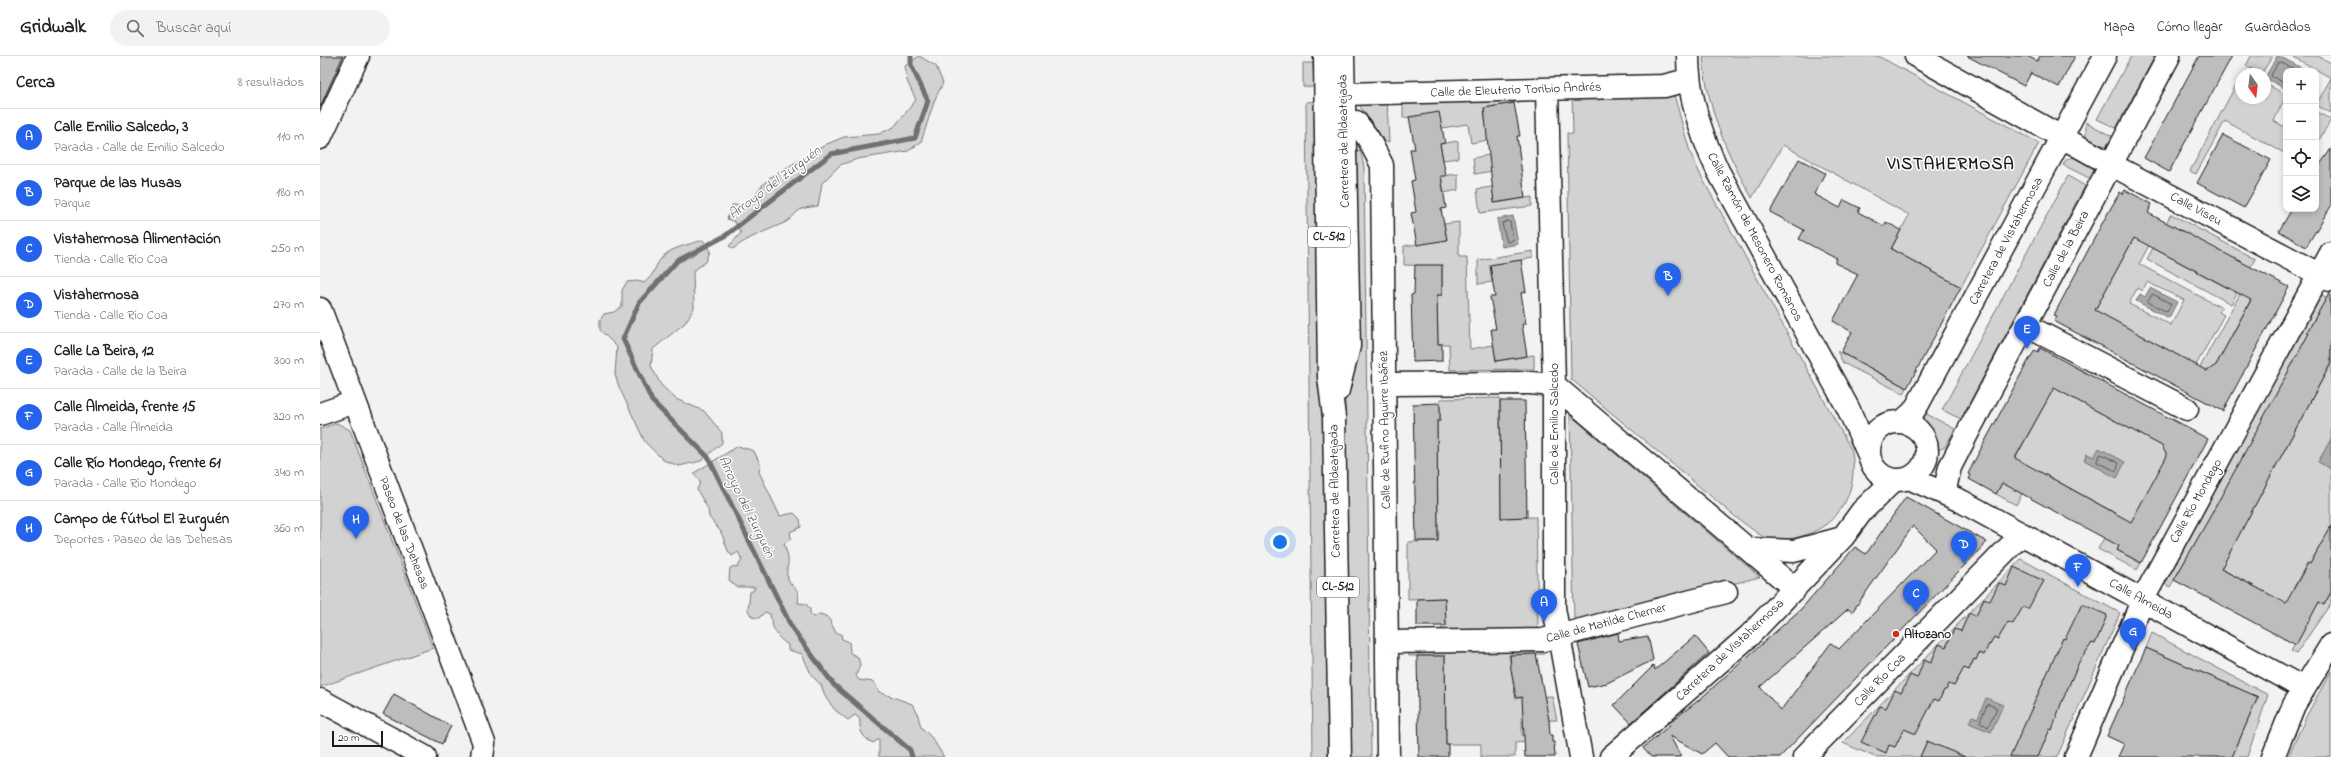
<!DOCTYPE html>
<html lang="es">
<meta charset="utf-8">
<style>
:root{--surface:#fff;--page:#f2f2f2;--text:#202124;--muted:#757577;--line:#e0e0e0;--accent:#2563eb}
body{margin:0;font-family:"Indie Flower",sans-serif;background:var(--page);color:var(--text)}
.controls{position:absolute;right:12px;top:12px;display:grid;overflow:hidden;border-radius:8px;box-shadow:0 2px 6px #0003}
.controls button{width:36px;height:36px;display:grid;place-items:center;padding:0;border:0;border-bottom:1px solid var(--line);background:var(--surface);color:var(--text);font:20px sans-serif}
.compass{position:absolute;left:1915px;top:12px;width:36px;height:36px;border-radius:50%;background:var(--surface);box-shadow:0 2px 6px #0003;rotate:166deg}
.scale{position:absolute;left:12px;bottom:10px;width:51px;box-sizing:border-box;padding-left:4px;border:2px solid #1c1c1c;border-top:0;font-size:11px;line-height:14px;white-space:nowrap;color:#1c1c1c;-webkit-text-stroke:3px #fff;paint-order:stroke}
.you{position:absolute;left:960px;top:486px;width:14px;height:14px;margin:-10px;border:3px solid #fff;border-radius:50%;background:#1a73e8;box-shadow:0 0 0 6px #1a73e833}
.badge{display:grid;place-items:center;width:26px;height:26px;border-radius:50%;background:var(--accent);color:#fff;font-size:13px;font-weight:700}
.pin{position:absolute;translate:-50% -33px;filter:drop-shadow(0 1px 2px #0008)}
.pin::after{content:'';position:absolute;top:21px;width:14px;height:12px;background:inherit;clip-path:polygon(0 0,100% 0,50% 100%)}
.list{margin:0;padding:0;list-style:none}
h2{display:flex;justify-content:space-between;align-items:center;height:52px;margin:0;padding:0 16px;font-size:17px}
h2 small{font-size:13px;font-weight:400;color:var(--muted)}
.list li{display:grid;grid-template-columns:26px 1fr auto;gap:12px;align-items:center;box-sizing:border-box;height:56px;padding:0 16px;border-top:1px solid var(--line)}
.list b{display:block;font-size:15px;white-space:nowrap}
.list p{margin:0;font-size:13px;white-space:nowrap;color:var(--muted)}
.list em{font-size:13px;font-style:normal;color:var(--muted)}
.icon{flex:none;width:22px;height:22px;fill:none;stroke:currentColor;stroke-width:2;stroke-linecap:round;stroke-linejoin:round}
.map{position:relative;flex:none;width:2011px;height:701px;overflow:hidden}
header{display:flex;align-items:center;gap:24px;box-sizing:border-box;height:56px;padding:0 20px;background:var(--surface);border-bottom:1px solid var(--line)}
header strong{font-size:19px}
nav{display:flex;gap:22px;margin-inline-start:auto;font-size:14px}
.search{width:280px;height:36px;background:var(--page);display:flex;align-items:center;gap:10px;box-sizing:border-box;padding:0 14px;border-radius:22px;color:var(--muted);font-size:15px}
main{display:flex}
aside{flex:1;background:var(--surface)}
.map>svg:first-child{display:block}
</style>
<header>
<strong>Gridwalk</strong>
<div class="search"><svg class="icon" aria-label="search" viewBox="0 0 24 24"><circle cx="10" cy="10" r="6"/><path d="M15 15l6 6"/></svg>Buscar aquí</div>
<nav><a>Mapa</a><a>Cómo llegar</a><a>Guardados</a></nav>
</header>
<main>
<aside>
<h2>Cerca<small>8 resultados</small></h2>
<ul class="list">
<li><span class="badge">A</span><div><b>Calle Emilio Salcedo, 3</b><p>Parada · Calle de Emilio Salcedo</p></div><em>110 m</em></li>
<li><span class="badge">B</span><div><b>Parque de las Musas</b><p>Parque</p></div><em>180 m</em></li>
<li><span class="badge">C</span><div><b>Vistahermosa Alimentación</b><p>Tienda · Calle Río Coa</p></div><em>250 m</em></li>
<li><span class="badge">D</span><div><b>Vistahermosa</b><p>Tienda · Calle Río Coa</p></div><em>270 m</em></li>
<li><span class="badge">E</span><div><b>Calle La Beira, 12</b><p>Parada · Calle de la Beira</p></div><em>300 m</em></li>
<li><span class="badge">F</span><div><b>Calle Almeida, frente 15</b><p>Parada · Calle Almeida</p></div><em>320 m</em></li>
<li><span class="badge">G</span><div><b>Calle Río Mondego, frente 61</b><p>Parada · Calle Río Mondego</p></div><em>340 m</em></li>
<li><span class="badge">H</span><div><b>Campo de fútbol El Zurguén</b><p>Deportes · Paseo de las Dehesas</p></div><em>360 m</em></li>
</ul>
</aside>
<div class="map">
<svg width="2011" height="701" viewBox="0 0 2011 701">
<rect width="100%" height="100%" fill="#f2f2f2"/>
<filter id="ink" filterUnits="userSpaceOnUse"><feTurbulence type="fractalNoise" baseFrequency=".025" numOctaves="2"/><feDisplacementMap in="SourceGraphic" scale="8" xChannelSelector="R" yChannelSelector="G"/><feConvolveMatrix kernelMatrix="1 2 1 2 8 2 1 2 1" color-interpolation-filters="sRGB"/></filter>
<g filter="url(#ink)">
<path fill="#d2d2d2" stroke="#777" fill-rule="evenodd" d="M599 0 616 10 623 27 615 43 601 86 588 95 537 103 520 109 502 127 498 150C493 151 487 151 482 153 476 155 472 163 466 166 447 175 428 181 413 193L409 190 421 177 415 166 407 163 412 149H424L433 144 439 133 449 122 507 88 524 81 559 78 574 71 596 44 587 25 585 10Z
M1383 0H1558L1719 87 1641 231 1571 193 1589 159 1463 89 1432 142C1406 96 1387 53 1383 0Z
M1811 0H1835L1796 72 1777 63Z
M1931 0H1953L1941 18 1926 10Z
M1972 0H1998L2011 7V22Z
M983 7H993L994 31H983Z
M2011 22V57L1996 49Z
M1945 27 1966 39 1954 65 1966 72V98L1905 65 1876 118 1870 115 1916 29 1921 31V42H1945Z
M1353 35 1370 96 1381 120 1532 395C1538 434 1522 468 1482 480 1472 483 1457 485 1446 482 1437 478 1427 469 1418 463L1251 323 1247 77 1253 78 1252 39Z
M1204 41V45L1164 52 1169 84 1151 87 1148 68 1122 72 1090 61 1083 62V43Z
M1067 44 1069 86H1065L1037 46Z
M1000 45 1008 701H993L986 46Z
M1996 55 2011 64 1996 89Z
M1766 66 1795 82 1785 90 1771 85 1766 79Z
M1138 85V102L1123 104 1120 88Z
M1031 92H1036L1041 97 1044 111 1051 701H1029L1025 340Z
M1169 99 1172 115 1155 118 1153 102Z
M1755 100 1774 110 1773 124 1743 109 1746 104Z
M1138 118V134L1124 137 1121 120Z
M1748 120 1765 130 1641 363 1622 354Z
M1172 131 1175 147 1212 141V150L1160 157 1157 133Z
M1851 158 1935 203 1930 212 1846 167Z
M1826 159 1841 167 1819 208 1902 252 1899 256 1904 259 1876 309 1789 262 1775 287 1761 280ZM1827 226 1864 244 1851 269 1809 248 1817 232 1822 235Z
M1139 166V201H1147L1150 293 1174 289 1176 305 1214 299V313L1130 314 1129 288H1118L1117 239H1122V210L1084 209V190L1127 184 1124 168Z
M383 184 390 195 386 206 373 215 374 252 365 267 333 293 331 310 341 329 356 343 384 355 402 377V387L381 405 359 410 343 404 325 386 299 331 295 318 297 291 280 274V264L284 258 294 256 302 250V234L307 226 318 225 324 227C336 217 332 215 340 204 349 191 369 189 383 184Z
M1833 192 1917 237 1911 248 1827 203Z
M1213 195V202L1170 209 1172 226 1158 228V204Z
M1927 225 1938 230 1885 330 1873 324Z
M2000 238 2011 244V251L2004 247 1987 276 2011 289V307L1982 291 1907 501 2011 307V475L2004 483 1990 508 1987 507 1973 533 2004 549 2011 536V547L1976 598 1971 595 1991 561 1870 496 1850 531 1845 528Z
M1517 295 1587 332 1584 338 1523 307Z
M1747 307 1762 314 1749 340 1835 386 1849 361 1864 369 1797 494 1821 507 1817 514 1778 493 1797 458 1715 413 1696 449 1676 438Z
M1180 342 1181 462 1216 461 1218 575 1122 577V570H1126L1125 542 1088 543V486L1118 485 1117 365H1120V343Z
M1601 355 1635 373 1625 391 1616 395 1613 378 1598 362Z
M1250 359 1440 521 1254 567Z
M17 367 30 374 113 592 0 631V373Z
M418 390 434 395 440 408 439 416 460 460 474 457 480 463 481 471 470 476 471 483 464 487C465 492 468 498 468 503 469 510 465 515 468 522 471 533 481 530 478 547L486 548 490 553V557L494 561 500 558 508 561 516 577 521 578 522 583 529 586 530 597 538 601 540 609 536 620 539 624 554 626 559 636 592 648 597 656 601 671 612 682 624 701H559V683L553 687C542 681 539 675 540 663L535 659 528 664 515 654 506 642 501 629 492 620 482 598 468 594V589C456 581 452 572 450 558L445 556 439 562 432 561 428 554 430 536 434 534 435 531H417L409 524 410 512 414 510 417 512 422 504 418 496 412 500 408 495 401 476 389 461 388 453 377 434 380 426 374 417Z
M1701 503 1800 557 1737 701H1644L1607 685 1600 701H1555L1523 687Z
M1832 577 1948 639 1927 701H1912L1938 641 1826 592Z
M1089 592H1223L1224 598 1189 599 1197 642 1232 640 1237 664 1202 665V679H1207L1208 686 1195 687V701H1161V688H1126L1125 600H1089Z
M2011 615V701H1968L1987 659Z"/>
<path fill="#a8a8a8" stroke="#707070" d="M1957 0H1959L1987 15H1966V33L1945 22Z
M1193 160 1198 188 1182 191 1177 163Z
M1830 232 1857 246 1849 262 1816 245 1820 238 1825 241Z
M2011 383V413L1998 406Z
M1779 392 1805 406 1797 422 1764 404 1767 398 1774 401Z
M1666 642 1683 649 1671 676 1649 667 1652 660 1658 662Z"/>
<g fill="none" stroke-linecap="round" stroke-linejoin="round">
<path stroke="#545454" stroke-width="1" d="M1966 28 1951 20 1958 6 1979 15
M1188 165 1190 166 1193 184 1187 186 1182 168Z
M1833 238 1851 248 1847 256 1828 246Z
M1781 398 1799 407 1796 415 1777 406Z
M1668 648 1677 652 1668 671 1660 666Z"/>
<path stroke="#707070" stroke-width="5" d="M591 0V9L608 45 595 82 511 98 405 180 357 205 319 247 303 283 332 345 388 401 472 572 514 629 590 694 592 701"/>
</g>
<path fill="#bdbdbd" stroke="#1c1c1c" fill-rule="evenodd" d="M0 0H23L0 51Z
M1647 0H1707L1717 5 1720 0H1755L1739 31 1711 17 1704 30Z
M1879 0H1912L1849 116 1824 102Z
M1194 47 1200 80H1197L1205 142 1174 147 1164 52Z
M1119 56 1125 87 1120 88 1126 120H1121L1126 152 1121 153 1127 184 1097 189 1091 157 1096 156 1091 125 1095 124 1090 93H1095L1089 61Z
M1903 79 1951 104 1924 152 1877 127Z
M2011 93V150L1986 191 1959 175 1972 153H1996V114Z
M1479 103 1505 117 1494 138 1520 152 1524 144 1540 152 1538 156 1564 170 1566 166 1581 174 1571 193 1641 231 1587 332 1521 296 1532 276 1513 265 1538 218 1515 207 1517 203 1479 183 1484 174 1450 156Z
M1805 134 1832 148 1828 157 1969 231 1903 355 1734 265 1737 260 1734 259 1784 164 1800 136 1803 138ZM1814 182 1931 244 1896 309 1887 315 1775 254Z
M1201 204 1206 236 1201 237 1206 268H1202L1207 300 1176 305 1171 273H1176L1170 241H1175L1170 209Z
M1095 209H1122V239H1117L1118 288H1122V305L1093 306 1091 239 1094 238Z
M2010 236 2011 307 1901 513 1966 547 1988 507 1990 508 2011 470V536L2004 549 1999 546 1976 589 1854 524 1891 459 1989 277 1987 276Z
M1720 292 1888 383 1821 507 1797 494 1799 490 1682 427 1676 438 1649 423 1651 419 1648 418 1655 404 1707 307 1715 294 1718 296ZM1734 332 1842 390 1847 400 1811 466 1695 402Z
M1180 345H1205L1207 461 1181 462Z
M1120 347V365H1117L1118 485H1096L1093 348Z
M1586 441 1667 486 1460 701H1408L1395 687 1382 698 1350 680 1361 701H1331L1323 692 1350 669 1349 667 1379 644 1481 553 1535 491 1546 498ZM1593 470 1616 493 1519 593 1511 587 1461 654 1440 631 1528 553 1532 556Z
M1694 511 1724 525 1708 553 1703 551 1693 568 1688 566 1678 583 1674 581 1670 589 1669 588 1664 599 1659 597 1656 604 1654 603 1649 614 1644 612 1634 630 1629 628 1626 634H1624L1619 645 1614 643 1596 678 1584 673 1575 691 1569 689 1566 697 1541 686 1560 650 1566 652 1575 634 1581 637 1590 619 1597 622 1604 604 1611 607 1619 588 1626 591 1634 573 1641 575 1649 557 1656 560 1664 542 1670 545 1679 527 1686 530Z
M1125 542 1126 570H1097V543Z
M1762 548 1787 559 1781 574 1775 588 1772 587 1759 606 1741 648 1732 674 1730 673 1718 701H1690L1743 582 1745 583Z
M1298 577 1299 585 1328 580 1333 604 1287 627 1268 631 1258 588Z
M1375 580 1389 597 1311 667 1294 649 1334 609 1335 614Z
M1826 592 1938 641 1912 701H1798L1804 688 1787 680Z
M1216 598 1229 664 1230 679H1232V686H1234L1235 701H1205L1202 641 1196 642 1191 613 1190 599Z
M1097 600H1125L1126 688H1128V701H1099Z
M74 638 131 670 122 688 63 658Z
M1607 685 1645 701H1600Z"/>
<g fill="none" stroke-linecap="round" stroke-linejoin="round">
<defs>
<path id="minor" d="M1368 0C1368 40 1381 79 1398 115L1528 352 1549 399
M1596 0 1792 109 2010 224
M1227 33 1234 329V552L1261 701
M1023 38 1344 30 1368 24
M1024 66H1036L1048 82 1062 109 1068 701
M0 82 38 0
M0 253 164 687 162 701
M1705 269 1867 353
M1065 328 1210 327 1234 329 1475 533
M0 358 35 346
M1549 395a29 29 0 1 1 58 0a29 29 0 1 1-58 0Z
M1582 366 1593 356 1598 348 1785 0
M1589 422 1641 445 1983 632
M1625 433 1630 411 1649 374 1849 0
M1428 493 1474 495 1522 482
M1068 586 1223 584 1406 536
M0 644 105 701
M1291 701 1429 580 1523 481 1542 455 1574 424
M1484 701 1702 478
M1756 701 1823 543 2011 197"/>
<path id="major" d="M1005 0 1009 321 1014 361 1020 701
M1018 334 1029 290 1023 0
M1953 701 1974 649 2011 589"/>
</defs>
<use href="#minor" stroke="#1c1c1c" stroke-width="25"/>
<use href="#major" stroke="#1c1c1c" stroke-width="25"/>
<use href="#minor" stroke="#fff" stroke-width="22"/>
<use href="#major" stroke="#fff" stroke-width="22"/>
</g>
</g>
<circle fill="#c8321e" stroke="#fff" stroke-width="1.5" cx="1576" cy="578" r="4"/>
<g text-anchor="middle" dominant-baseline="central" stroke-width="3" stroke-linejoin="round" paint-order="stroke">
<g fill="#fff" stroke="#606060" stroke-width="1">
<rect x="988" y="171" width="42" height="20" rx="3"/>
<rect x="997" y="521" width="42" height="20" rx="3"/>
</g>
<g font-size="12" font-weight="bold" fill="#1c1c1c">
<text x="1009" y="181">CL-512</text>
<text x="1018" y="531">CL-512</text>
</g>
<g font-size="13" fill="#1c1c1c" stroke="#fff">
<text transform="translate(1196 34) rotate(-2)">Calle de Eleuterio Toribio Andrés</text>
<text transform="translate(1024 85) rotate(-91)">Carretera de Aldeatejada</text>
<text transform="translate(1876 153) rotate(28)">Calle Viseu</text>
<text transform="translate(1435 181) rotate(62)">Calle Ramón de Mesonero Romanos</text>
<text transform="translate(1686 185) rotate(-62)">Carretera de Vistahermosa</text>
<text transform="translate(1746 193) rotate(-62)">Calle de la Beira</text>
<text transform="translate(1234 368) rotate(-90)">Calle de Emilio Salcedo</text>
<text transform="translate(1065 374) rotate(-91)">Calle de Rufino Aguirre Ibáñez</text>
<text transform="translate(1015 435) rotate(-91)">Carretera de Aldeatejada</text>
<text transform="translate(1876 445) rotate(-61)">Calle Río Mondego</text>
<text transform="translate(84 477) rotate(69)">Paseo de las Dehesas</text>
<text transform="translate(1821 543) rotate(29)">Calle Almeida</text>
<text transform="translate(1286 567) rotate(-15)">Calle de Matilde Cherner</text>
<text transform="translate(1410 594) rotate(-43)">Carretera de Vistahermosa</text>
<text transform="translate(1560 624) rotate(-46)">Calle Río Coa</text>
</g>
<g font-size="13" font-weight="bold" fill="#1c1c1c" stroke="#fff" text-anchor="start">
<text x="1584" y="578">Altozano</text>
</g>
<g font-size="14" font-style="italic" fill="#5b5b5b" stroke="#fff">
<text transform="translate(455 127) rotate(-37)">Arroyo del Zurguén</text>
<text transform="translate(426 451) rotate(64)">Arroyo del Zurguén</text>
</g>
<g font-size="17" font-weight="bold" letter-spacing="1" fill="#1c1c1c" stroke="#fff">
<text x="1631" y="108">VISTAHERMOSA</text>
</g>
</g>
</svg>
<div class="controls">
<button>+</button>
<button>−</button>
<button><svg class="icon" aria-label="locate" viewBox="0 0 24 24"><circle cx="12" cy="12" r="6"/><path d="M12 2v4M12 18v4M2 12h4M18 12h4"/></svg></button>
<button><svg class="icon" aria-label="layers" viewBox="0 0 24 24"><path d="M12 4l9 5-9 5-9-5zM3 14l9 5 9-5"/></svg></button>
</div>
<svg class="compass" viewBox="-18 -18 36 36"><path d="M0-13l5 13h-10z" fill="#e53935"/><path d="M0 13l5-13h-10z" fill="#757577"/></svg>
<div class="scale">20 m</div>
<div class="you"></div>
<div class="pin badge" style="left:1224px;top:566px">A</div>
<div class="pin badge" style="left:1348px;top:240px">B</div>
<div class="pin badge" style="left:1596px;top:557px">C</div>
<div class="pin badge" style="left:1644px;top:508px">D</div>
<div class="pin badge" style="left:1707px;top:293px">E</div>
<div class="pin badge" style="left:1758px;top:531px">F</div>
<div class="pin badge" style="left:1813px;top:595px">G</div>
<div class="pin badge" style="left:36px;top:483px">H</div>
</div>
</main>
